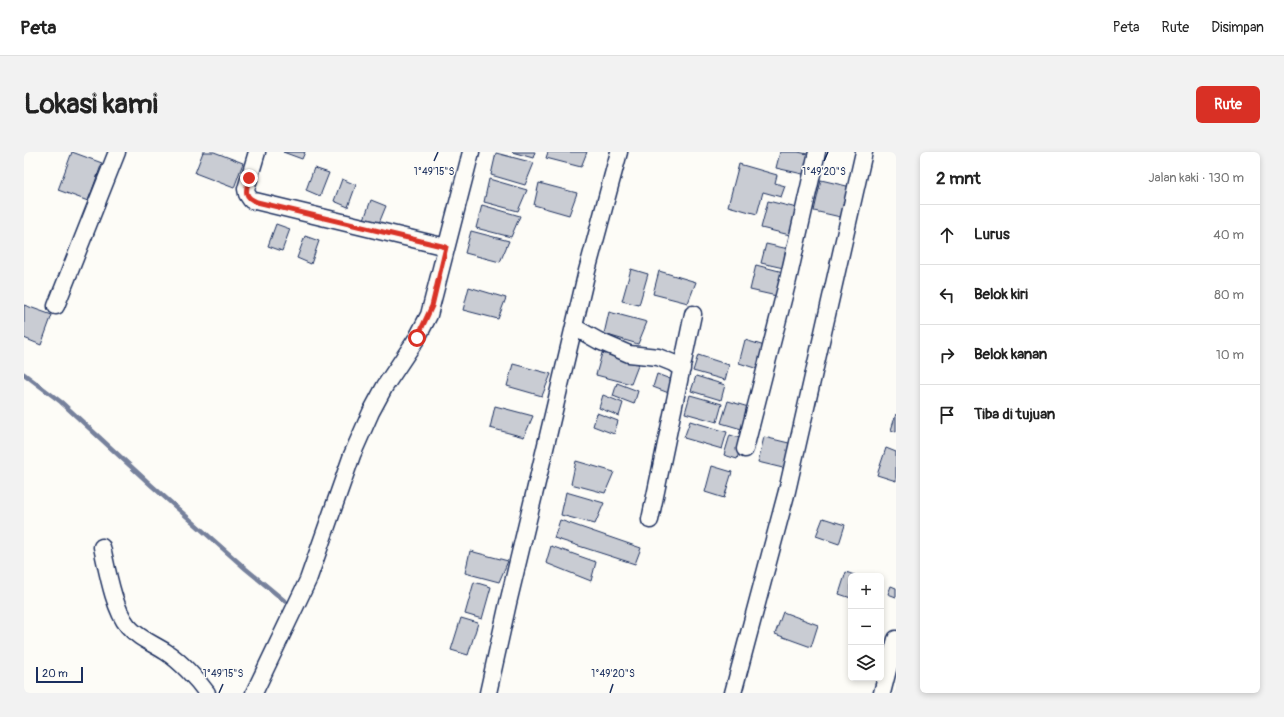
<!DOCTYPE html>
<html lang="id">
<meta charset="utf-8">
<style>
:root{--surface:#fff;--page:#f2f2f2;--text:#222;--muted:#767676;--line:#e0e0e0;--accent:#d93025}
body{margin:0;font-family:Pangolin,sans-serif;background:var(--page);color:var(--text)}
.controls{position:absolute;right:12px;bottom:12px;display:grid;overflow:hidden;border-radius:6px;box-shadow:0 2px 6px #0003}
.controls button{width:36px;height:36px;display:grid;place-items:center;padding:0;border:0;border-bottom:1px solid var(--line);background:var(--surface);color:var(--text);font:20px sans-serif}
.scale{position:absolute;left:12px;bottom:10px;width:47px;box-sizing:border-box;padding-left:4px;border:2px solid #1b2f5e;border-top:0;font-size:11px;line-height:14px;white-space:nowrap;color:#1b2f5e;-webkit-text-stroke:3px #fdfcf7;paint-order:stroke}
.stop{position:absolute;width:12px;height:12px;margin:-9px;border:3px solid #d93025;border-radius:50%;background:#fff}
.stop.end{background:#d93025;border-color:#fff;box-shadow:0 1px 4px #0008}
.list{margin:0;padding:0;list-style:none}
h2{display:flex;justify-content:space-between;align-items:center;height:52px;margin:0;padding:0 16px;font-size:17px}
h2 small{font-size:13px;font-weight:400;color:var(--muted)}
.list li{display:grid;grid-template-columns:26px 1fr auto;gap:12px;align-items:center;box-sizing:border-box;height:60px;padding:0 16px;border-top:1px solid var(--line)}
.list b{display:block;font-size:15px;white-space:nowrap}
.list em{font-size:13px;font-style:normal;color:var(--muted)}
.icon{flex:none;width:22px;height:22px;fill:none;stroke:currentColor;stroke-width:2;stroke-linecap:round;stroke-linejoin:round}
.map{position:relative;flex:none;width:872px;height:541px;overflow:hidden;border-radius:6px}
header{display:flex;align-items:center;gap:24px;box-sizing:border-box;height:56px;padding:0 20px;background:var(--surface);border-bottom:1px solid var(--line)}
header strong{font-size:19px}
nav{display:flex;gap:22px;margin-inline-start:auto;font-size:14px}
.intro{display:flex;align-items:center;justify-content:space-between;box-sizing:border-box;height:96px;padding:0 24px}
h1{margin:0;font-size:28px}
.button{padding:10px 18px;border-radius:6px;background:var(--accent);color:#fff;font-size:14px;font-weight:700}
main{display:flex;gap:24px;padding:0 24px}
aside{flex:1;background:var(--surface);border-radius:6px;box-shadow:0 2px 6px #0003}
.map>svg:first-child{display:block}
</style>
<header>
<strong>Peta</strong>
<nav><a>Peta</a><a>Rute</a><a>Disimpan</a></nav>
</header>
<div class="intro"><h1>Lokasi kami</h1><a class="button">Rute</a></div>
<main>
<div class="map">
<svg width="872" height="541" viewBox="0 0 872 541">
<rect width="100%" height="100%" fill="#fdfcf7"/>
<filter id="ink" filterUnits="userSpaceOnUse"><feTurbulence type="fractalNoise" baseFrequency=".025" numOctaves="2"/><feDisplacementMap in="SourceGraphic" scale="8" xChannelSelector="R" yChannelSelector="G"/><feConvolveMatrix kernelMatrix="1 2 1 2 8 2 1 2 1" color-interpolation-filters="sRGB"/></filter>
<g filter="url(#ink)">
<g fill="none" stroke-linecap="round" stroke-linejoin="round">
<path stroke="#76819c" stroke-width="4.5" d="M0 222 37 250 127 333 222 417 262 450"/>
</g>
<path fill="#c9ccd3" stroke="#1b2f5e" d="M48 0 78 11 64 49 34 38Z
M179 0H190L219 11 210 36 171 21Z
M259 0H281L278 7Z
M488 0H511L509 6Z
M524 0H563L557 15 522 6Z
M756 0H774L788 3 783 23 752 16Z
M472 1 510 11 501 33 467 23Z
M715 12 753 23 751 31 761 34 757 45 739 40 733 62 704 54Z
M290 16 305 21 296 44 282 38Z
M318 27 332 33 324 55 310 49Z
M465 27 503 38 494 59 460 50Z
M797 28 827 35 821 66 790 59Z
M515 31 553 41 545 63 510 53Z
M347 48 362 54 353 76 339 70Z
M744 49 773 56 766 83 737 76Z
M458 53 496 64 487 85 452 76Z
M252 72 266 77 258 99 244 94Z
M447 79 485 89 476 110 441 101Z
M281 84 295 89 287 112 273 106Z
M742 92 769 98 764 117 737 111Z
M732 113 763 121 757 145 726 138Z
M607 117 624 122 615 153 598 149Z
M635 119 672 130 664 151 629 142Z
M445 135 482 146 474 167 439 158Z
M0 153 28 163 17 193 0 186Z
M585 160 623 170 614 192 580 182Z
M721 188 744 195 737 218 715 211Z
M578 201 615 211 607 232 572 223Z
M674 203 705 213 701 228 669 219Z
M489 212 527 222 518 244 483 234Z
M633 222 654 230 650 243 629 235Z
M672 224 701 233 697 248 667 239Z
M593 231 614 239 610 252 589 244Z
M579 243 599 251 595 264 575 256Z
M666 243 698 252 693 270 661 261Z
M704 249 728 256 721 278 697 271Z
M471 254 509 264 500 285 466 276Z
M573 261 594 269 590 282 569 274Z
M872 262V280L867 278Z
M666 269 703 280 698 297 660 286Z
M706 283 719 287 713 307 700 303Z
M740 285 769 292 763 317 734 310Z
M862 296 872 300V329L853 323Z
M552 309 590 320 581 341 547 332Z
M688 314 708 320 700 346 681 340Z
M542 340 580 351 571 372 537 363Z
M799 366 821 373 815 392 792 384Z
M536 368 617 396 611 412 530 386Z
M527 394 572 410 567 429 522 411Z
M446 399 484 409 475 430 441 421Z
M822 420 833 424H827V446L815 442Z
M450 430 467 435 458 467 441 462Z
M867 434 872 436V445L864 442Z
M759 460 794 473 787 495 751 482Z
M437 466 454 471 444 503 427 498Z"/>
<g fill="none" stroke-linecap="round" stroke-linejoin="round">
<defs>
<path id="minor" d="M233 0 222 37 223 42 227 48 422 95
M32 154 93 0
M550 175 575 189 605 202 634 205 649 211 658 217
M721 297 764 128 793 0
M626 368 669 162
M78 395C83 417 90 458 104 474 114 486 128 491 142 500 156 509 173 527 183 541
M230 541 284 428 328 303 347 260 361 234 393 186 405 163 447 0
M464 541 484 451 515 322 563 119 595 0
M709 541 763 339 840 0
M858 541 872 487"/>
</defs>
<use href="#minor" stroke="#1b2f5e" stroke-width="19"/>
<use href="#minor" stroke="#fdfcf7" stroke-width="16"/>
</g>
</g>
<g fill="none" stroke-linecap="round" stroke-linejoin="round" filter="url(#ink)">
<path stroke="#d93025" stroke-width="5" d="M225 26C222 38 219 45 233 50L422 95 408 154 393 186"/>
</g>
<path fill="none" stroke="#1b2f5e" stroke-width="1.5" d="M410 9 414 0M800 9 804 0M195 541 199 532M586 541 589 532"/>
<g font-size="10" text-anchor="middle" fill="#1b2f5e" stroke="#fdfcf7" stroke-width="3" stroke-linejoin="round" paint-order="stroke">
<text x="410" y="23">1°49'15"S</text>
<text x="800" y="23">1°49'20"S</text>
<text x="199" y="525">1°49'15"S</text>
<text x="589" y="525">1°49'20"S</text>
</g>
</svg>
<div class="controls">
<button>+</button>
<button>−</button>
<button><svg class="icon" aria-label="layers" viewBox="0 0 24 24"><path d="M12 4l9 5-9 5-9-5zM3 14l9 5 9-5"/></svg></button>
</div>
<div class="scale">20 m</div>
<div class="stop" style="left:393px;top:186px"></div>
<div class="stop end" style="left:225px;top:26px"></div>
</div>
<aside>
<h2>2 mnt<small>Jalan kaki · 130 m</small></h2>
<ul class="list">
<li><svg class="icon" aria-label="ahead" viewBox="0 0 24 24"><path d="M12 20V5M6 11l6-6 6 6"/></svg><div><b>Lurus</b></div><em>40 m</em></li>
<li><svg class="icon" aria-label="left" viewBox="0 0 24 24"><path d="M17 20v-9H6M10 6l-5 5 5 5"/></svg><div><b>Belok kiri</b></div><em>80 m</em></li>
<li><svg class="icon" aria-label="right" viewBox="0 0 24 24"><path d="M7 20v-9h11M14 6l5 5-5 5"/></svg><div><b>Belok kanan</b></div><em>10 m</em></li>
<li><svg class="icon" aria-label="arrive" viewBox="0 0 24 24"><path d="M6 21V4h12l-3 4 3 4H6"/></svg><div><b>Tiba di tujuan</b></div></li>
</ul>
</aside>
</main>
